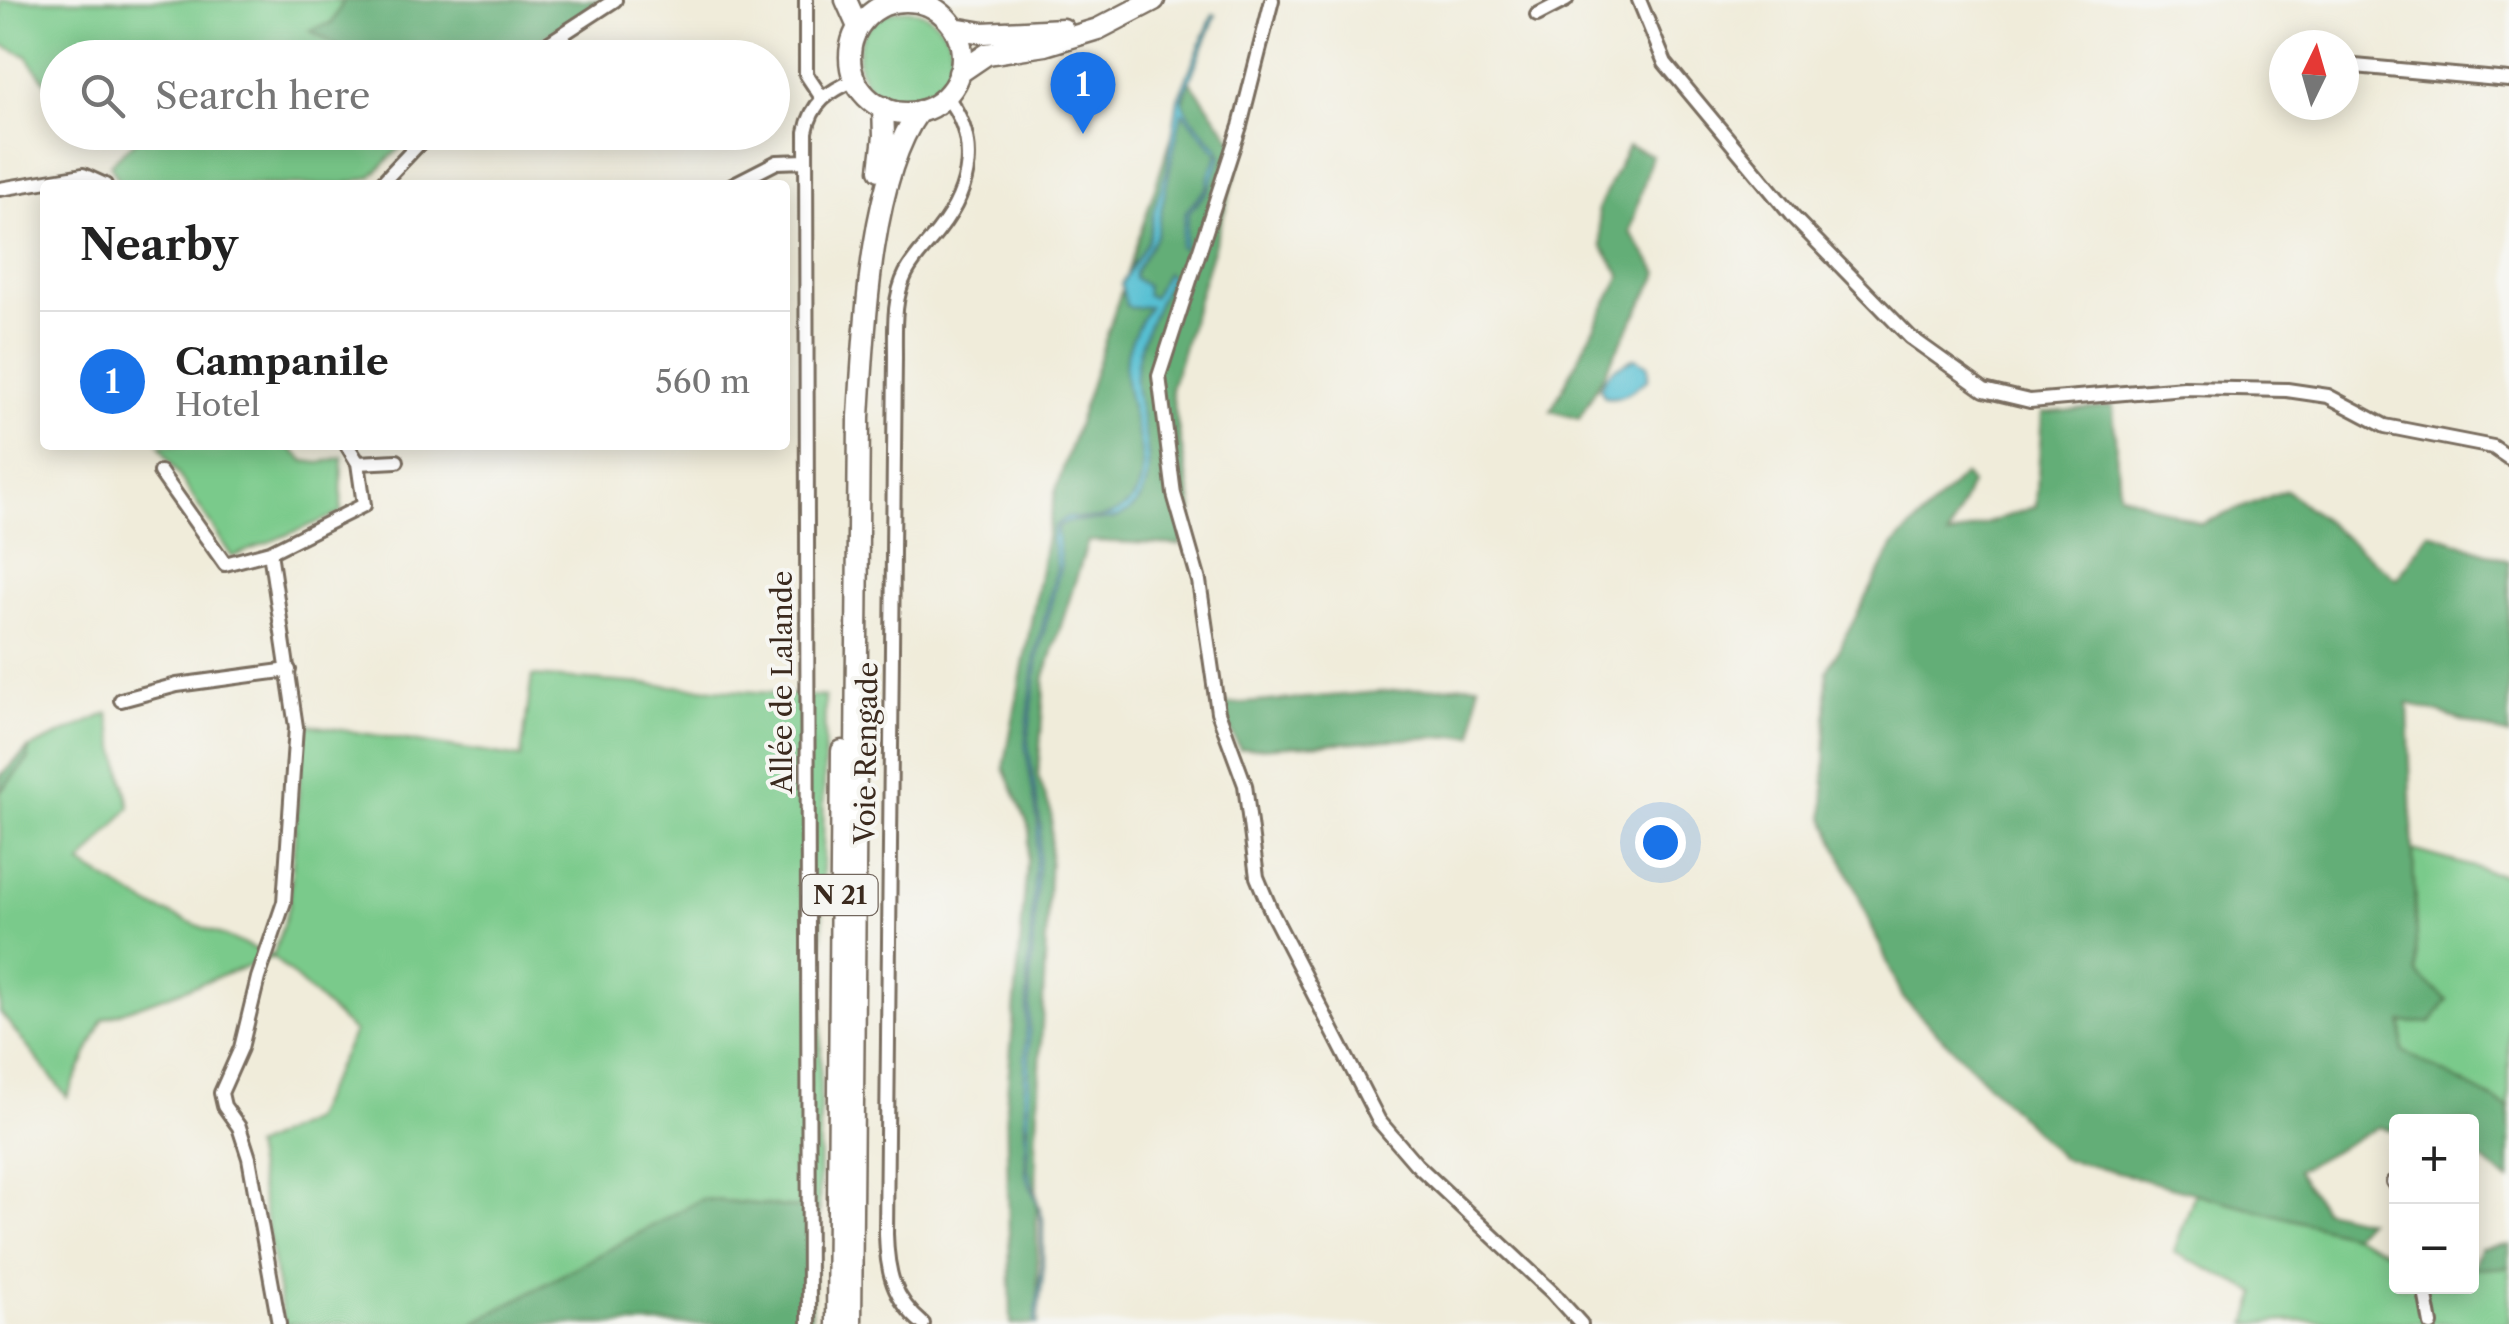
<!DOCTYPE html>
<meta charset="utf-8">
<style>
:root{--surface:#fff;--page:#f2f2f2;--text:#222;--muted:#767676;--line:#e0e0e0;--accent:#1a73e8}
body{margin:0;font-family:"Libre Caslon Text",serif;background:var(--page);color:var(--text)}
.controls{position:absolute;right:30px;bottom:30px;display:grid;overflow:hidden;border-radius:10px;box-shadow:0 5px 25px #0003}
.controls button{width:90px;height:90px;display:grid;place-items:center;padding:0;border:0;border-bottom:2px solid var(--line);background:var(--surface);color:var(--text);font:50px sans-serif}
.compass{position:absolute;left:2269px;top:30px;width:90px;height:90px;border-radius:50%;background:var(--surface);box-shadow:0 5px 25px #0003;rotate:5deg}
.you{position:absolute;left:1660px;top:842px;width:35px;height:35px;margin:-25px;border:8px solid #fff;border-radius:50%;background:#1a73e8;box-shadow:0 0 0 15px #1a73e833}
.badge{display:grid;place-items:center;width:65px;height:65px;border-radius:50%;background:var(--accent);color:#fff;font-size:32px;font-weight:700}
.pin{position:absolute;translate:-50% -82px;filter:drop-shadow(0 2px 5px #0008)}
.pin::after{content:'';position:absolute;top:52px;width:35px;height:30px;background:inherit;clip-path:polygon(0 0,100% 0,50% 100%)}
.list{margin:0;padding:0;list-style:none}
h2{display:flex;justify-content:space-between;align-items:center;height:130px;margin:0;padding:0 40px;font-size:42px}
h2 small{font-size:32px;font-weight:400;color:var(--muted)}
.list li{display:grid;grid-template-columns:65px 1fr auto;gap:30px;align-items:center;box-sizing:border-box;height:140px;padding:0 40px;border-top:2px solid var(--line)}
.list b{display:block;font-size:38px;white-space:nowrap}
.list p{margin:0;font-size:32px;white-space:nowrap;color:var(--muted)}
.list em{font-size:32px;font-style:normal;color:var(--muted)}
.icon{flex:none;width:55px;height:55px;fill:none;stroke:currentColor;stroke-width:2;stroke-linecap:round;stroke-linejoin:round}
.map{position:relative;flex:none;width:2509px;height:1324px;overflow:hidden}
.search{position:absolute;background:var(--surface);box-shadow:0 5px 25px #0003;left:40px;top:40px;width:750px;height:110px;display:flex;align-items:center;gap:25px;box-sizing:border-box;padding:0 35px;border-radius:55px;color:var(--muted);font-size:38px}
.panel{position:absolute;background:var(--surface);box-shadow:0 5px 25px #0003;left:40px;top:180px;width:750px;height:270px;border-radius:10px}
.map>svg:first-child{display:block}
</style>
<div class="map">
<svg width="2509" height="1324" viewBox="0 0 2509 1324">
<rect width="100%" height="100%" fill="#f6f6f2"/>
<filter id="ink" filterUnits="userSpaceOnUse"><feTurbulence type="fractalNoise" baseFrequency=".01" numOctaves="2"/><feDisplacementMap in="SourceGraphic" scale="20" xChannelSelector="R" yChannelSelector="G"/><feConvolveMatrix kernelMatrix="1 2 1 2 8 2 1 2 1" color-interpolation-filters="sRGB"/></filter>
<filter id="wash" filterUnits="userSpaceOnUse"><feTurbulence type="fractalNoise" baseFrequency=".0048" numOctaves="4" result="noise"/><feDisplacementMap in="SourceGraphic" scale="40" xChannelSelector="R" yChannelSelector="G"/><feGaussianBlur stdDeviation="2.25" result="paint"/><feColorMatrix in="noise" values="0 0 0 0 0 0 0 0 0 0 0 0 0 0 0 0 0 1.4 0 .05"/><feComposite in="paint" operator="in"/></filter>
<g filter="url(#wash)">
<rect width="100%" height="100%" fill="#f0ecda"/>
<path fill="#7aca8b" stroke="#5a7a54" stroke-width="2.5" d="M0 0H344L332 23 312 30 356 57H164L141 39 122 57 58 58 57 99 27 56 0 44Z
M858 57a47 47 0 1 1 94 0a47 47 0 1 1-94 0Z
M145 133V132L415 133 371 177 341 185H121L110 164Z
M159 445H286L305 461 320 463 342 457 341 513 232 557Z
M532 676 825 697 819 1210 702 1199 472 1324H284L253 1147 311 1120 354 1032 273 957 103 1019 67 1097 0 1012V792L29 759 28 749 108 713 130 807 81 864 150 906 273 956 289 906 304 724 521 758Z
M2413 850 2509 877V1108L2403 1051 2402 1022 2431 1023 2417 975Z
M2195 1193 2352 1235 2396 1256V1286H2472V1269L2509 1267V1324L2289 1321 2247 1324 2257 1293 2174 1252Z"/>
<path fill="#63ae77" stroke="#4f6c4a" stroke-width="2.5" d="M344 0H601L516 57H356L310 30 332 23Z
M1190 81 1242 153 1171 389 1193 509 1180 545 1088 541 1045 676 1038 776 1052 814 1036 1150 1038 1324H1011L1006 1105 1030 829 1004 768 1055 493Z
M1628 146 1652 155 1630 232 1659 273 1579 419 1551 411 1621 275 1602 247 1598 209Z
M2113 406 2119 493 2201 524 2286 490 2397 579 2429 532 2509 561V736L2408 703 2417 974 2447 1000 2431 1023 2402 1022 2403 1051 2509 1108V1181L2472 1152V1122H2396V1131L2378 1127 2297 1171 2324 1210 2366 1220 2352 1235 2061 1158 1903 998 1824 817 1827 671 1894 545 1964 475 1971 484 1948 537 2036 506 2042 413Z
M1478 684 1474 735 1240 749 1218 705Z
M28 749 29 758 0 792V776Z
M702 1199 819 1210 810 1324H472Z
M2509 1245V1267L2472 1269 2480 1249Z"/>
<path fill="#56c0d3" stroke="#487578" stroke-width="2.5" d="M1213 14 1216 15 1182 99 1188 114 1218 148 1221 156 1209 189 1189 212 1183 249 1179 247 1186 211 1207 187 1209 174 1218 154 1182 112 1156 236 1135 272V278L1146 286 1147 295 1153 297 1166 273 1175 281H1168C1155 314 1134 346 1136 384 1139 419 1163 476 1135 506 1110 533 1075 510 1057 529L1061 565 1038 656 1028 743 1041 827 1030 985 1028 1170 1043 1219V1278L1037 1324H1034L1041 1272V1221L1038 1205 1026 1176 1024 1093 1028 972 1038 824 1025 744 1035 656 1057 567 1052 539 1054 528 1065 518C1077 517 1092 521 1104 517 1175 497 1125 416 1125 371 1125 346 1138 327 1149 306L1131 308 1126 305 1121 284 1148 241 1154 209 1167 170 1178 98Z
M1636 358 1648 365V379C1635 389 1622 400 1605 397L1600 388C1606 370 1619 365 1636 358Z"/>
</g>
<g filter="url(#ink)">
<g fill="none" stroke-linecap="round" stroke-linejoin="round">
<defs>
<path id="minor" d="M806 0V74L822 98
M1272 0 1240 126 1159 376 1174 494 1199 581 1218 712 1245 785 1257 877 1272 913 1379 1121 1416 1164 1552 1292 1581 1324
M1639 0 1665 63 1793 217 1910 337 1984 390 2030 401 2184 388 2287 390 2328 396 2385 426 2493 447 2509 458
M1537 15 1566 0
M526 58 615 0
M2344 65 2509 80
M380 185 430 132
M732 185 777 162 806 161
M0 189 83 175 105 185
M358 463 397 461
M160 472 225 564 270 552 364 505 358 463 347 445
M270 552 296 727 284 902 258 978 241 1048 221 1093 224 1106 239 1127 249 1158 279 1324
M121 700 177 685 289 670
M2393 1182 2396 1185
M2424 1286 2431 1324
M809 1324 806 132C811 103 829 91 855 80
M923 1324C893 1299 887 1272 886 1234L895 357C895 329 893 298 906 273 915 256 928 245 939 230 972 188 980 139 946 96"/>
<path id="primary" d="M846 0 858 27
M850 57a56 56 0 1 1 112 0a56 56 0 1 1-112 0Z
M954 28 983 33 1063 29
M959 73 987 54 1045 45 1098 29 1154 0"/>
<path id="trunk" d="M880 170 884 136 883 107
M837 1324 842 751
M851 1324 859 417C864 333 870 178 919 111"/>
</defs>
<use href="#minor" stroke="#7a6e60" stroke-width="18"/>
<use href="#primary" stroke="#7a6e60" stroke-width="25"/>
<use href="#trunk" stroke="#7a6e60" stroke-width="25"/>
<use href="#minor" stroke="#fff" stroke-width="12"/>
<use href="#primary" stroke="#fff" stroke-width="20"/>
<use href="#trunk" stroke="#fff" stroke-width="20"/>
</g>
</g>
<g text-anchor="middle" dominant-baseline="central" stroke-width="8" stroke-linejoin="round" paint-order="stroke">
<rect fill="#f6f6f2" stroke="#73675e" stroke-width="2.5" x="802.5" y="875" width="75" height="40" rx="8"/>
<g font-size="25" font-weight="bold" fill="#3b2a1e">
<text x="840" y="895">N 21</text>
</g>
<g font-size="28" fill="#3b2a1e" stroke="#f6f6f2">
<text transform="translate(782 682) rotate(-90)">Allée de Lalande</text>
<text transform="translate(866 753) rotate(-89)">Voie Rengade</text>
</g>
</g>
</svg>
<div class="controls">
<button>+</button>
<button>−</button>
</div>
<svg class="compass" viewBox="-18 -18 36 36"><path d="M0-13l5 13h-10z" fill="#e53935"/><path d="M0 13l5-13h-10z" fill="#767676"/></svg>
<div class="you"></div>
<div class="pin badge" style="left:1083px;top:134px">1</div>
<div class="search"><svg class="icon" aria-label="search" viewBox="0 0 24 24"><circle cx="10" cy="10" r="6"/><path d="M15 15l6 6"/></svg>Search here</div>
<section class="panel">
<h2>Nearby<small></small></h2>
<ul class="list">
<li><span class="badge">1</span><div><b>Campanile</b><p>Hotel</p></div><em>560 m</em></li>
</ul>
</section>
</div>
